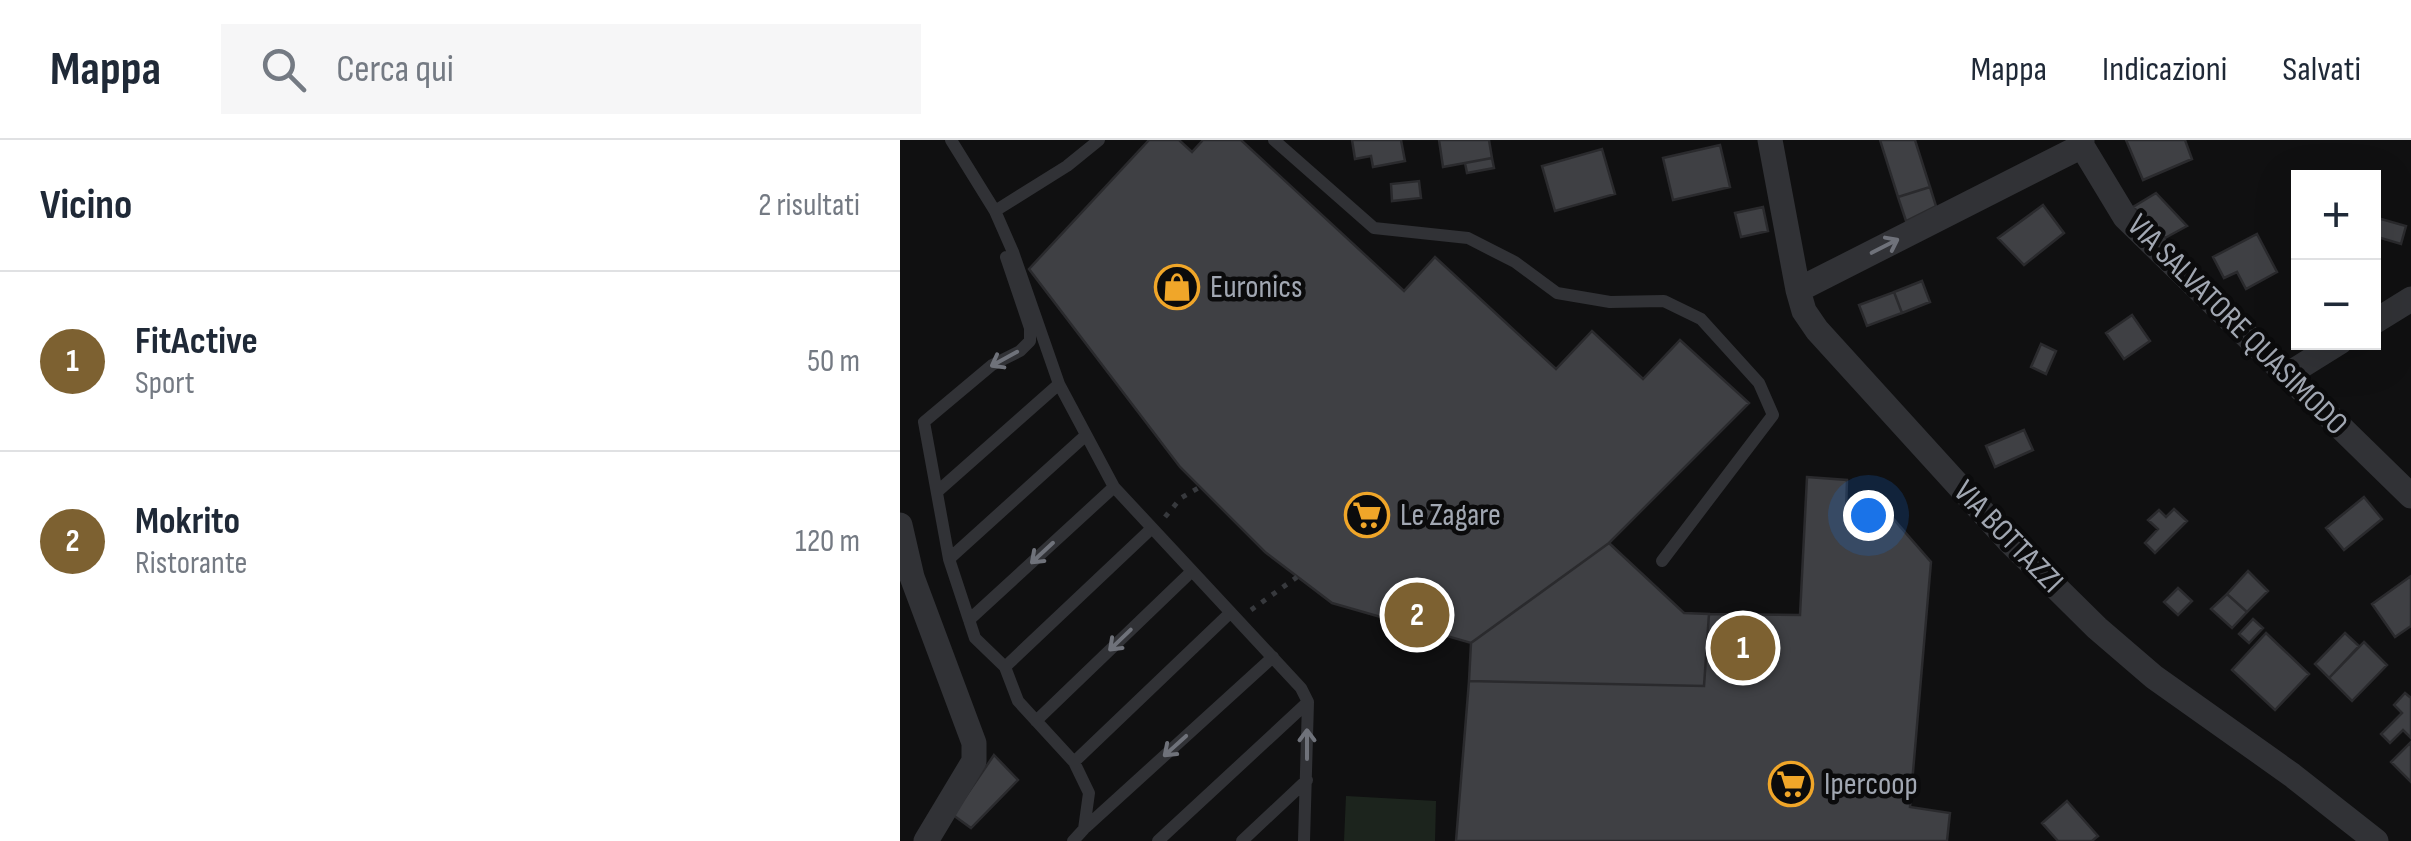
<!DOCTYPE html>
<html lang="it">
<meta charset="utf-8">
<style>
:root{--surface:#fff;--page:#f6f6f7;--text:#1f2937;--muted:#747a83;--line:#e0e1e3;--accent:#7d6131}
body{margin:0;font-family:"Sofia Sans Condensed",sans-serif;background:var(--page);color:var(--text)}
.controls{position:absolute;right:30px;top:30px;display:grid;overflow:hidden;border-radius:0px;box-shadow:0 10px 40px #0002}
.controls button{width:90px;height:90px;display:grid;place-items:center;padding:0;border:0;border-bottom:2px solid var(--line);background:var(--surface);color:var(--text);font:50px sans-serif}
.you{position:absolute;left:968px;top:375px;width:35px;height:35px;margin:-25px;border:8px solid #fff;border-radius:50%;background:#1a73e8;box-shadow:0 0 0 15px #1a73e833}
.badge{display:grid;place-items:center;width:65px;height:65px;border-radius:50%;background:var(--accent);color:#fff;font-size:32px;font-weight:700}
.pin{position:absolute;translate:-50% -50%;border:5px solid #fff;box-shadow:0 2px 10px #0006}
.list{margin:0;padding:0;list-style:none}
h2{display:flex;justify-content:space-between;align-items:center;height:130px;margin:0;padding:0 40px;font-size:42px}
h2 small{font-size:32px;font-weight:400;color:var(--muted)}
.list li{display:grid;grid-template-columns:65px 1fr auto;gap:30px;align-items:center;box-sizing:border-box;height:180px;padding:0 40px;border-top:2px solid var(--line)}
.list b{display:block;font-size:38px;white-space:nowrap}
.list p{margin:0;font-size:32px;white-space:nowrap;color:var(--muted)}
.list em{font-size:32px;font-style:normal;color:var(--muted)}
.icon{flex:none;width:55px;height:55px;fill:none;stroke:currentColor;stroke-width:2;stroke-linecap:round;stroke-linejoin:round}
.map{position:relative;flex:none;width:1511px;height:701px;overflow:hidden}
header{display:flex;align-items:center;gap:60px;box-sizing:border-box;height:140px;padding:0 50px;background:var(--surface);border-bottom:2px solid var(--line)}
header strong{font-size:48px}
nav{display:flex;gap:55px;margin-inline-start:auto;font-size:35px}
.search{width:700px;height:90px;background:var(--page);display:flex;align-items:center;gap:25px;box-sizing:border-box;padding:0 35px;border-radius:0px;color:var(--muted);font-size:38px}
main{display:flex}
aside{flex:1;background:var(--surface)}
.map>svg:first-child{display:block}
</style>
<header>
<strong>Mappa</strong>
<div class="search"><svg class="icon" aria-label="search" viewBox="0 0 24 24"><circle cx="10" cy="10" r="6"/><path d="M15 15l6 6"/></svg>Cerca qui</div>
<nav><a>Mappa</a><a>Indicazioni</a><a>Salvati</a></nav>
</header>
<main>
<aside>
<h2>Vicino<small>2 risultati</small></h2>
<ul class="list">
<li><span class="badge">1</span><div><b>FitActive</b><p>Sport</p></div><em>50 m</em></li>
<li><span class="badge">2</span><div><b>Mokrito</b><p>Ristorante</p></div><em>120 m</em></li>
</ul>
</aside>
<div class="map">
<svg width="1511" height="701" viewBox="0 0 1511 701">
<rect width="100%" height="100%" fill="#101011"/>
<path fill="#1c241d" d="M446 656 536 661 535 701H444Z"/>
<path fill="#3f4044" stroke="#2a2a2d" stroke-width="2.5" d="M249 0H279L292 12 303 0H341L504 151 535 117 656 229 692 191 743 239 780 200 849 263 709 403 571 503 432 463 365 412 280 327 129 129Z
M452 0H501L505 21 473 27 471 16 455 19Z
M539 0H589L592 18 543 27Z
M980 0H1015L1030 47 998 57Z
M1226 0H1285L1292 19 1243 40Z
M820 5 830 47 773 60 763 18Z
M702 9 715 54 655 71 642 26Z
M592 18 594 28 567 33 565 23Z
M519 41 521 58 492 61 491 44Z
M1030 47 1036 66 1006 81 998 57Z
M1256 53 1287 86 1265 98 1233 67Z
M1143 65 1164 93 1124 125 1098 98Z
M863 67 868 91 841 97 835 73Z
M1474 77 1506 86 1501 104 1474 96Z
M1357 94 1377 132 1346 149 1337 132 1324 138 1313 117Z
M1022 141 1030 162 1002 173 994 152Z
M994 152 1002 173 967 186 959 165Z
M1232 175 1250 201 1224 219 1206 193Z
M1141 204 1156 211 1146 234 1131 227Z
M1124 290 1133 310 1095 327 1086 306Z
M907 337 947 340 946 371 990 375 1031 422 1010 667 1050 673 1047 701H556L569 541 804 546 809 474 900 475Z
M1464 357 1482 379 1444 410 1426 388Z
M1274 369 1287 381 1255 413 1245 403 1258 389 1248 380 1259 370 1266 377Z
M709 403 784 473 809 474 804 546 569 541 571 503Z
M1348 431 1368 451 1347 472 1327 454Z
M1511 436V486L1495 497 1472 464Z
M1278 448 1292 461 1278 475 1264 462Z
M1327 454 1347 472 1332 488 1311 469Z
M1353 479 1363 488 1349 503 1339 494Z
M1366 493 1409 534 1375 570 1332 530Z
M1445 493 1459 506 1429 538 1415 524Z
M1464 502 1487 525 1452 561 1429 538Z
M1505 553 1511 558V598L1503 590 1490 603 1481 594 1502 573 1494 565Z
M1511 602V642L1491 622Z
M94 615 118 640 71 688 53 675Z
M1167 661 1198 696 1192 701H1158L1142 683Z"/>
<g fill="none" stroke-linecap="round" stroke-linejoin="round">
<path stroke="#37393d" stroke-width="5" stroke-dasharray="5 8" stroke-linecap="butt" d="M265 377 281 358 300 347
M351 470 397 437"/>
<path stroke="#313236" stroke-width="12" d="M51 0 95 71 113 112 159 244 214 347 401 548 408 562 404 701
M374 0 474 88 568 98 615 122 657 153 710 162 764 161 801 179 859 243 873 275 762 421
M95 71 167 26 199 0
M106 117 130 188V201L120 211 92 225 24 282 49 419 75 498 105 527 118 561 174 622 189 653 184 689 173 701
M38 351 159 244
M49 419 185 296
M69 480 214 347
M105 527 251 389
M136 581 291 432
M174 622 330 473
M186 687 373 517
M258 701 408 562
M342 701 407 640"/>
<path stroke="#313236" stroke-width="25" d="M870 0 898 150 904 171 917 190 1109 401 1197 488 1254 537 1392 635 1476 701
M1182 0V6L1225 77 1511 356
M898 150 1182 6
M1474 182 1511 159
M1387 235 1440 202
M0 385 12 437 74 603V621L26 701"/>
</g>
<defs><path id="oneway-shaft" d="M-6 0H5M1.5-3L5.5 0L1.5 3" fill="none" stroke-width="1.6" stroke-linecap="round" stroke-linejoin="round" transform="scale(2.5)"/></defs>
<g stroke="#6f727a">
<use href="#oneway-shaft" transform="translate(985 106) rotate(-27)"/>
<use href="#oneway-shaft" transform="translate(104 219) rotate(151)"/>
<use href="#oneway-shaft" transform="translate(142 413) rotate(137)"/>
<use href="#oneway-shaft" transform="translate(220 500) rotate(136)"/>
<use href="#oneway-shaft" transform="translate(407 604) rotate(-90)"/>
<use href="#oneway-shaft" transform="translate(275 606) rotate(138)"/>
</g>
<defs>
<symbol id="shop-ring" viewBox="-11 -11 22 22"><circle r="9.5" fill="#0b0b0c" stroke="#f0a629" stroke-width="1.5"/><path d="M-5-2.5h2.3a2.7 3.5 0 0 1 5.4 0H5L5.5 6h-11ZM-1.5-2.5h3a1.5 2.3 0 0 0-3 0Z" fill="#f0a629"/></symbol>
<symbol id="supermarket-ring" viewBox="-11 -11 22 22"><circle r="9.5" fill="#0b0b0c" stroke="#f0a629" stroke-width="1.5"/><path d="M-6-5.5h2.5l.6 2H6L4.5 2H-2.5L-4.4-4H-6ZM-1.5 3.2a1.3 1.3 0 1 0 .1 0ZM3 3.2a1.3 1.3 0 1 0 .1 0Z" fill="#f0a629"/></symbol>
</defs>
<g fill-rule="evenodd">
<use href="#shop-ring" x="252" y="122" width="50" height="50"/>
<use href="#supermarket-ring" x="442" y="350" width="50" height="50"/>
<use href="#supermarket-ring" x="866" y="619" width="50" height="50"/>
</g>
<g text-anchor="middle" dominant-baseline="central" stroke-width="9" stroke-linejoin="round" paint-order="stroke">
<g font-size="32" fill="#a1a7b2" stroke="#0b0b0c" text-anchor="start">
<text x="310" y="147">Euronics</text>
<text x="500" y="375">Le Zagare</text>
<text x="924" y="644">Ipercoop</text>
</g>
<g font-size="32" fill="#a1a7b2" stroke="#0b0b0c">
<text transform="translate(1337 185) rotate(45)">VIA SALVATORE QUASIMODO</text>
<text transform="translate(1108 397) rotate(46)">VIA BOTTAZZI</text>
</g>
</g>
</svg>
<div class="controls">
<button>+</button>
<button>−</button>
</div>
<div class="you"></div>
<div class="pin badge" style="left:843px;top:508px">1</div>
<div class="pin badge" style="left:517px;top:475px">2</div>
</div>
</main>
